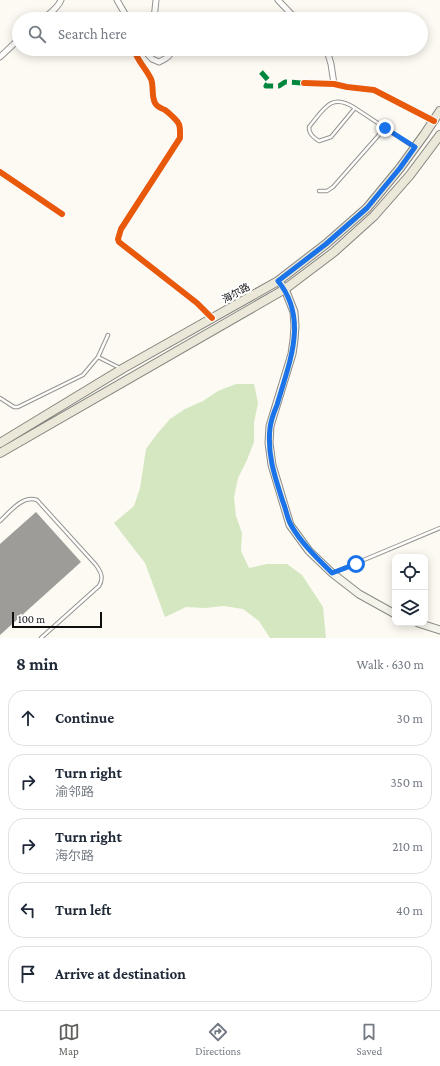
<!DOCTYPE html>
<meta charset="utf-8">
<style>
:root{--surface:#fff;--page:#f6f6f7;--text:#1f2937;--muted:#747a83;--line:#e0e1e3;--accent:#61615e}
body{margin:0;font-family:"Crimson Pro","Noto Sans SC",serif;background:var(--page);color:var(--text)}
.controls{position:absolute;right:12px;bottom:12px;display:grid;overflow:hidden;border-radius:8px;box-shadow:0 2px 10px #0003}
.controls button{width:36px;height:36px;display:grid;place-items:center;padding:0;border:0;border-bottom:1px solid var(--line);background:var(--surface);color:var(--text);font:20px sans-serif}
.scale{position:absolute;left:12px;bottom:10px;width:90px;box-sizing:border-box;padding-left:4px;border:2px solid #0e0e0e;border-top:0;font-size:11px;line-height:14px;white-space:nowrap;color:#0e0e0e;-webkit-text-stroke:3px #fff;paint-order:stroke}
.stop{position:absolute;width:12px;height:12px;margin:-9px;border:3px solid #1a73e8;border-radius:50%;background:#fff}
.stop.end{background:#1a73e8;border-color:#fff;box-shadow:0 1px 4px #0008}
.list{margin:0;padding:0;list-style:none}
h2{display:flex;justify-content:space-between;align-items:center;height:52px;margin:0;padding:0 16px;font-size:17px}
h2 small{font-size:13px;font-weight:400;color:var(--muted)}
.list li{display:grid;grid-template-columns:26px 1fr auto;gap:12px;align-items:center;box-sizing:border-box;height:56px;margin:0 8px 8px;padding:0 8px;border:1px solid var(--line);border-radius:16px}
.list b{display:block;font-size:15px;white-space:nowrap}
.list p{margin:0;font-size:13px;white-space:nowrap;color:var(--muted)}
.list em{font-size:13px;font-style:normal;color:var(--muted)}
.icon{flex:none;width:22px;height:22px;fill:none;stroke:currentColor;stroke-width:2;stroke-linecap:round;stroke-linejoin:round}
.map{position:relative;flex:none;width:440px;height:638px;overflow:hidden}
.search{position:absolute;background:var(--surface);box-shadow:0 2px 10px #0003;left:12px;right:12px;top:12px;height:44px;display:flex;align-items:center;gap:10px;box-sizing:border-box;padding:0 14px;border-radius:22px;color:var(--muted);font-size:15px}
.sheet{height:372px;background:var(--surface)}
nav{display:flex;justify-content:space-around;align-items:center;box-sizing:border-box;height:56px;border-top:1px solid var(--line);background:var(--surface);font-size:11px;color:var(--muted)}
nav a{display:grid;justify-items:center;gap:2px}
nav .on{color:var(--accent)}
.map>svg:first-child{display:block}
</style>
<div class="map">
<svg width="440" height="638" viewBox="0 0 440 638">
<rect width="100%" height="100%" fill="#fcfaf2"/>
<path fill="#d4e7c1" d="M236 384H254L258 403 254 423V442L247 460 238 478 234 497 236 516 242 533 241 551 249 568 267 564H287L302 575 323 607 326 638H270L259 621 243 609 224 606 205 608 186 607 165 617 145 563 114 523 134 506 140 488 146 449 157 434 170 419 185 409 203 401 218 391Z"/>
<path fill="#9e9c98" d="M36 512 81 562 0 635V544Z"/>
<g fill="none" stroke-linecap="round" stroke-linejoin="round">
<defs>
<path id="lane" d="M355 108 331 137 319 141C313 137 309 134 309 127 324 109 331 92 355 108L414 147
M319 191H327L333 187 385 128
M98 357 120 368
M0 398 14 407H18L83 375 98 357 108 335
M0 521C10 512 22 495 37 500L96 565C101 572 104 578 99 586L41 638
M335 572 440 528"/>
<path id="street" d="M117 0 128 19
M278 0 296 19
M43 19C50 13 58 8 61 0
M154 19 156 0
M134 49C137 61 146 68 151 79 154 86 151 95 155 103 157 107 161 108 165 110 168 112 170 114 172 116 181 124 180 126 180 138L121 229 118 239 119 242 197 303 212 318
M143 49 152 59 159 62C165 59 171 57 171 49
M323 49 328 54 331 64 334 84
M0 57 19 39
M304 83 334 84 347 87 374 90 434 121
M0 172 62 214"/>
<path id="secondary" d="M278 281 285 289 294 312 295 326 294 340 292 354 270 426 269 443 272 465 290 525 309 551 332 573 359 594 395 614
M418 623 440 630"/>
<path id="primary" d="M0 443 122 369 278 281 326 244 367 208 400 168 424 135 440 111
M0 453 285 289 334 252 374 216 410 175 440 135"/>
</defs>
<use href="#lane" stroke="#959491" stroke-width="4.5"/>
<use href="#street" stroke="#959491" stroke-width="7"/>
<use href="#secondary" stroke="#8c8b87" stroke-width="9"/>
<use href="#primary" stroke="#82827e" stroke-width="10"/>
<use href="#lane" stroke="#fffefd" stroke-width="2.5"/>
<use href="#street" stroke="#fffefd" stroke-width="5"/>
<use href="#secondary" stroke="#f5f4ea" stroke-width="7"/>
<use href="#primary" stroke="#ece8d9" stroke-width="8"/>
<path stroke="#00873e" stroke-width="5" stroke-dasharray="10 5" stroke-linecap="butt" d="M261 72 269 81 266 86H279L285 82 304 83"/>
<defs>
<path id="cycleway" d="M134 49C137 61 146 68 151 79 154 86 151 95 155 103 157 107 161 108 165 110 168 112 170 114 172 116 181 124 180 126 180 138L121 229 118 239 119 242 197 303 212 318
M304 83 334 84 347 87 374 90 434 121
M0 172 62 214"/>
</defs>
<use href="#cycleway" stroke="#fff" stroke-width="8"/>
<use href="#cycleway" stroke="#e8590c" stroke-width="6"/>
</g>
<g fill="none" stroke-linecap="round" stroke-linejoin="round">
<path stroke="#1a73e8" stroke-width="5" d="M356 564 332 573C318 559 301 543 291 525 287 518 286 509 283 502 275 477 267 455 270 428 271 420 274 412 277 405 289 363 309 319 278 281L326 244 367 208 400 168 415 147 385 128"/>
</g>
<g text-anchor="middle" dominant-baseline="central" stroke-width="4" stroke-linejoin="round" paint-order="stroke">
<g font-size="10" fill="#0e0e0e" stroke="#fff">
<text transform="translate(236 293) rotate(-29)">海尔路</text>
</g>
</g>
</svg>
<div class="controls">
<button><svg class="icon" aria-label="locate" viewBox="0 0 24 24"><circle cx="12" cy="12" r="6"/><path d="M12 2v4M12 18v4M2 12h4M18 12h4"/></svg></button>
<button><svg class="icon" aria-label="layers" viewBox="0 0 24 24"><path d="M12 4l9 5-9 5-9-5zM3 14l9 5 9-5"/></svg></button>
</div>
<div class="scale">100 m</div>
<div class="stop" style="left:356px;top:564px"></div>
<div class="stop end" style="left:385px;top:128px"></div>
<div class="search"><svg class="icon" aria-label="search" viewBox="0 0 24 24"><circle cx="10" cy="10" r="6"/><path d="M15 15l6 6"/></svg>Search here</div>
</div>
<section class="sheet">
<h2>8 min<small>Walk · 630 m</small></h2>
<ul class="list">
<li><svg class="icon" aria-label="ahead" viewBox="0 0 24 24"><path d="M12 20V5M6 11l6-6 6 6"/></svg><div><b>Continue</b></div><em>30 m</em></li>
<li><svg class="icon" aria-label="right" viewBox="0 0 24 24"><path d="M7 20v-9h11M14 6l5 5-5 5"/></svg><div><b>Turn right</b><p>渝邻路</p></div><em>350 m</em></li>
<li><svg class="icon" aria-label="right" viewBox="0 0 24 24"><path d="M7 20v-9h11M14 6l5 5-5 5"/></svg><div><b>Turn right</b><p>海尔路</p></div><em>210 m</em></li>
<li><svg class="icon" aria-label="left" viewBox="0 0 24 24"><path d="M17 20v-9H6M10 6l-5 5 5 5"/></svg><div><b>Turn left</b></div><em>40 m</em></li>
<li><svg class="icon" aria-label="arrive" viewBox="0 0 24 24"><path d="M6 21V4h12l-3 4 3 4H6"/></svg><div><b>Arrive at destination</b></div></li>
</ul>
</section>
<nav>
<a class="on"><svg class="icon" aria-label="map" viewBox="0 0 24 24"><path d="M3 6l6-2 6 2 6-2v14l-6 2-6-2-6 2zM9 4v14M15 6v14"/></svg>Map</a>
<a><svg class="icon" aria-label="directions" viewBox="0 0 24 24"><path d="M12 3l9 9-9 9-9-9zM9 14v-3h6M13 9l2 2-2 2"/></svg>Directions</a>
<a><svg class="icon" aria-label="saved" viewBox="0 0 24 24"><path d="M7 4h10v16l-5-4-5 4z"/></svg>Saved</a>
</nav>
